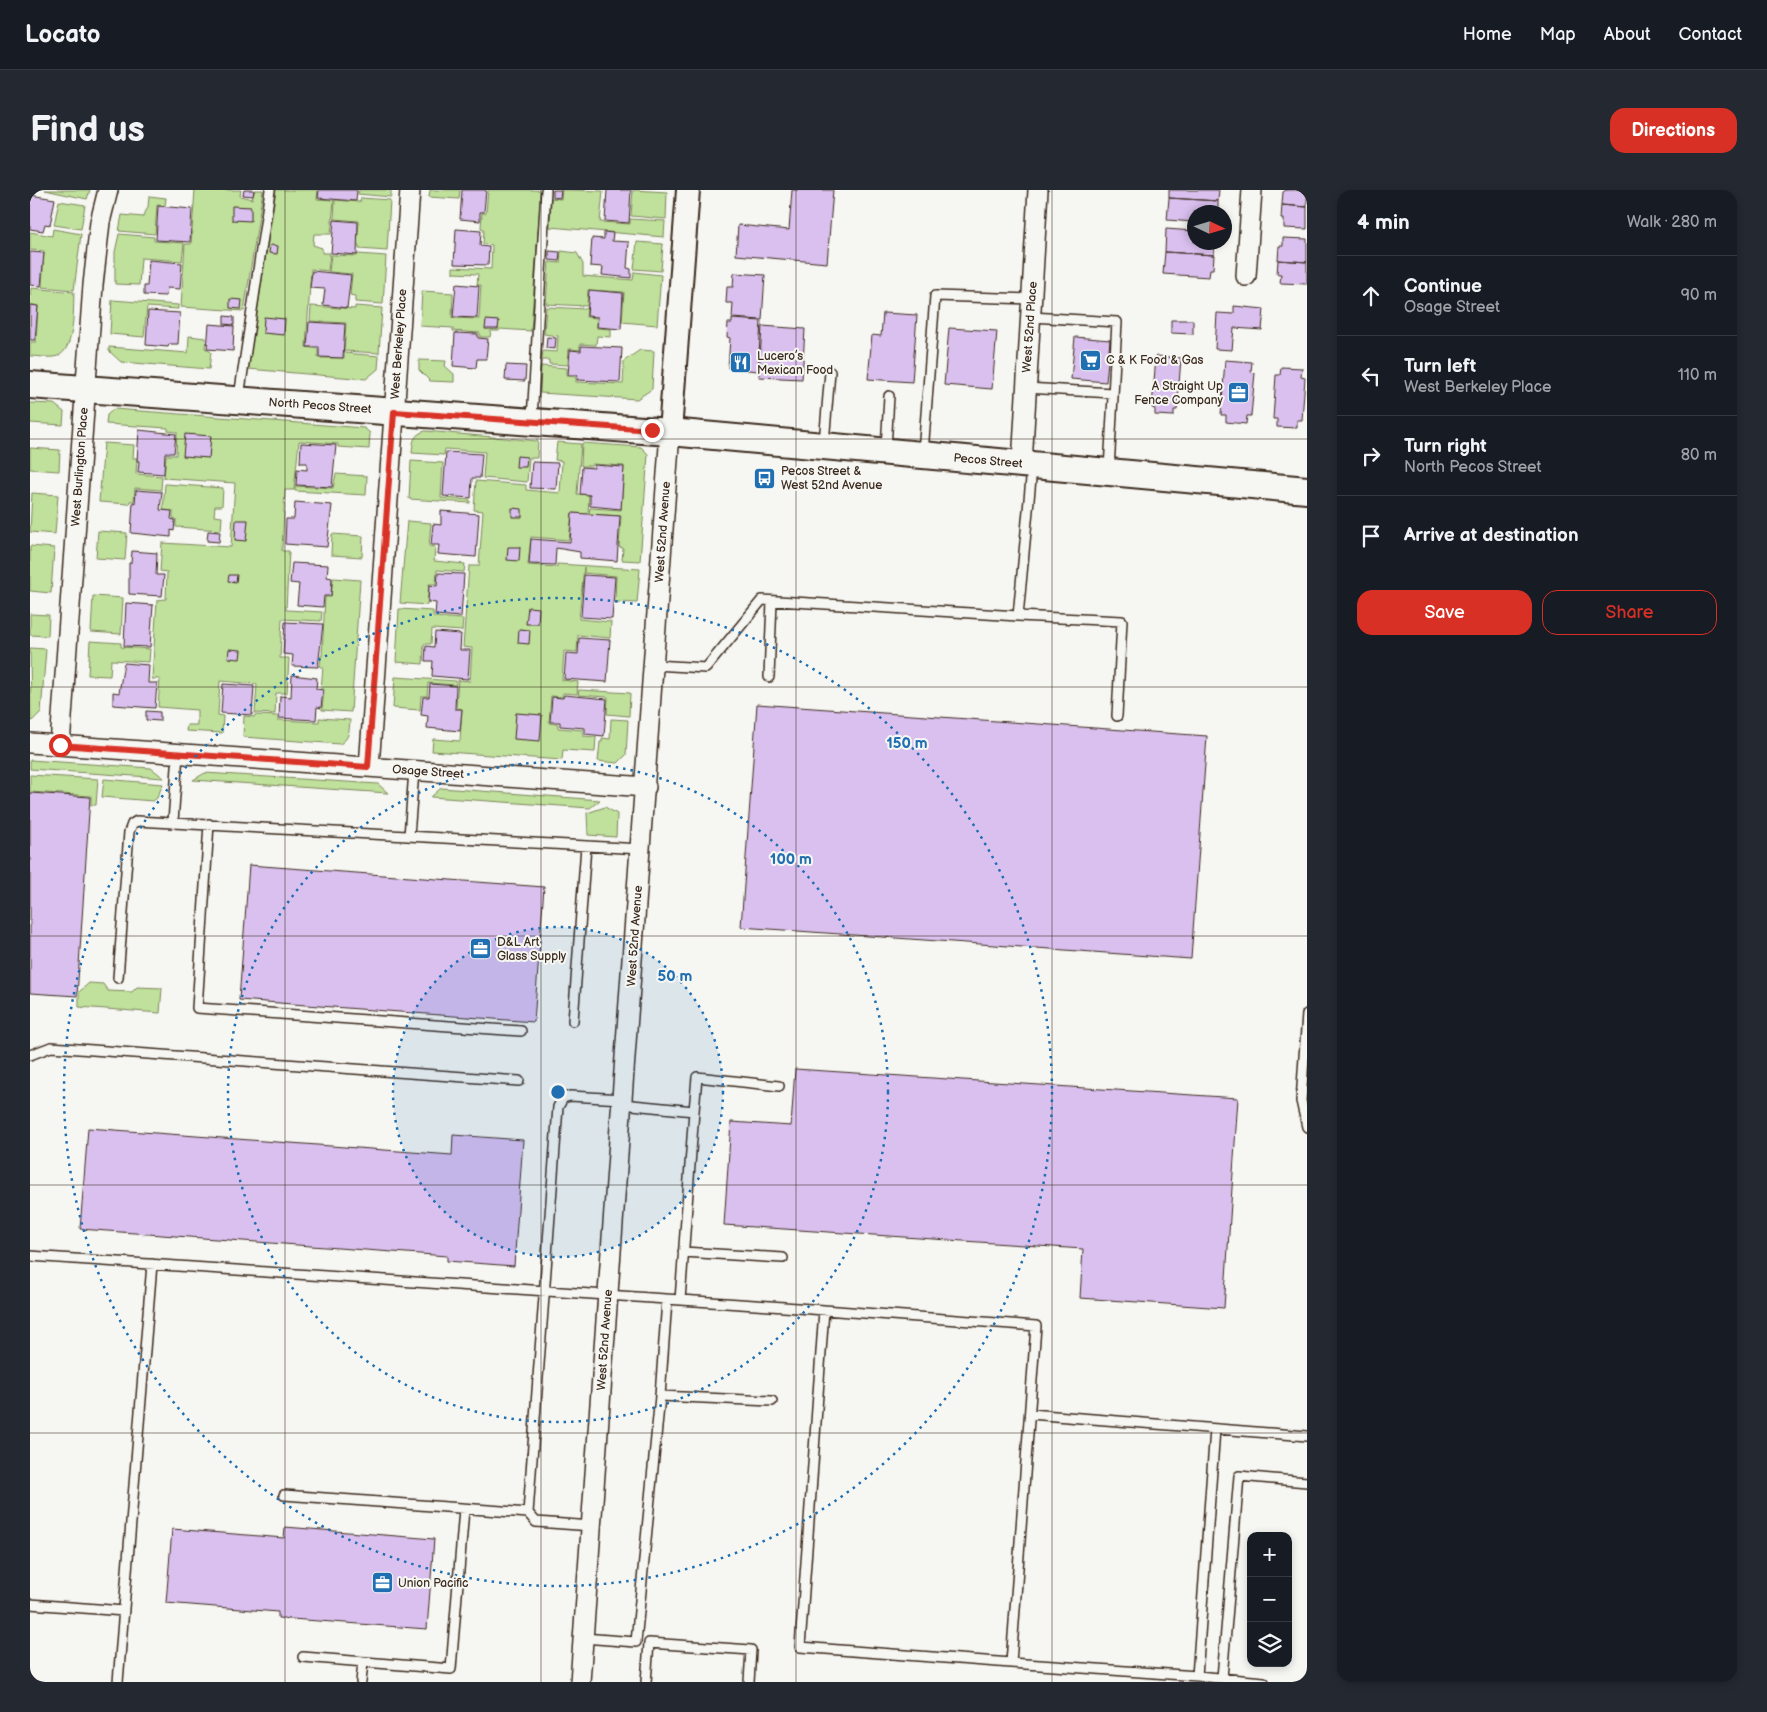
<!DOCTYPE html>
<meta charset="utf-8">
<style>
:root{--surface:#171b24;--page:#242831;--text:#f1f3f6;--muted:#9ea1a6;--line:#363941;--accent:#d93025}
body{margin:0;font-family:"Balsamiq Sans",sans-serif;background:var(--page);color:var(--text)}
.controls{position:absolute;right:15px;bottom:15px;display:grid;overflow:hidden;border-radius:10px;box-shadow:0 2px 8px #0003}
.controls button{width:45px;height:45px;display:grid;place-items:center;padding:0;border:0;border-bottom:1px solid var(--line);background:var(--surface);color:var(--text);font:25px sans-serif}
.compass{position:absolute;left:1157px;top:15px;width:45px;height:45px;border-radius:50%;background:var(--surface);box-shadow:0 2px 8px #0003;rotate:94deg}
.stop{position:absolute;width:15px;height:15px;margin:-11px;border:4px solid #d93025;border-radius:50%;background:#fff}
.stop.end{background:#d93025;border-color:#fff;box-shadow:0 1px 5px #0008}
.list{margin:0;padding:0;list-style:none}
h2{display:flex;justify-content:space-between;align-items:center;height:65px;margin:0;padding:0 20px;font-size:21px}
h2 small{font-size:16px;font-weight:400;color:var(--muted)}
.list li{display:grid;grid-template-columns:32px 1fr auto;gap:15px;align-items:center;box-sizing:border-box;height:80px;padding:0 20px;border-top:1px solid var(--line)}
.list b{display:block;font-size:19px;white-space:nowrap}
.list p{margin:0;font-size:16px;white-space:nowrap;color:var(--muted)}
.list em{font-size:16px;font-style:normal;color:var(--muted)}
.actions{display:flex;gap:10px;padding:15px 20px}
.actions a{flex:1;padding:11px 0;border:1px solid var(--accent);border-radius:15px;text-align:center;font-size:18px;color:var(--accent)}
.actions .main{background:var(--accent);color:#fff}
.icon{flex:none;width:28px;height:28px;fill:none;stroke:currentColor;stroke-width:2;stroke-linecap:round;stroke-linejoin:round}
.map{position:relative;flex:none;width:1277px;height:1492px;overflow:hidden;border-radius:15px}
header{display:flex;align-items:center;gap:30px;box-sizing:border-box;height:70px;padding:0 25px;background:var(--surface);border-bottom:1px solid var(--line)}
header strong{font-size:24px}
nav{display:flex;gap:28px;margin-inline-start:auto;font-size:18px}
.intro{display:flex;align-items:center;justify-content:space-between;box-sizing:border-box;height:120px;padding:0 30px}
h1{margin:0;font-size:35px}
.button{padding:12px 22px;border-radius:15px;background:var(--accent);color:#fff;font-size:18px;font-weight:700}
main{display:flex;gap:30px;padding:0 30px}
aside{flex:1;background:var(--surface);border-radius:15px;box-shadow:0 2px 8px #0003}
.map>svg:first-child{display:block}
</style>
<header>
<strong>Locato</strong>
<nav><a>Home</a><a>Map</a><a>About</a><a>Contact</a></nav>
</header>
<div class="intro"><h1>Find us</h1><a class="button">Directions</a></div>
<main>
<div class="map">
<svg width="1277" height="1492" viewBox="0 0 1277 1492">
<rect width="100%" height="100%" fill="#f6f6f2"/>
<filter id="ink" filterUnits="userSpaceOnUse"><feTurbulence type="fractalNoise" baseFrequency=".02" numOctaves="2"/><feDisplacementMap in="SourceGraphic" scale="10" xChannelSelector="R" yChannelSelector="G"/><feConvolveMatrix kernelMatrix="1 2 1 2 8 2 1 2 1" color-interpolation-filters="sRGB"/></filter>
<g filter="url(#ink)">
<path fill="#bfe19b" stroke="#7d865c" d="M15 0H60L57 9Z
M165 0H211L210 6 222 9 225 0H233L214 121 151 117 155 54H161Z
M246 0H288L287 9 304 10 301 44H284L283 55 292 58V63H300L298 81 281 79 276 157 288 159V168H314V163L349 166 348 179 336 189 218 179Z
M329 0H361V7L328 4Z
M400 0H430L429 9 399 7Z
M458 0H511L501 141 470 139 469 141H461L460 147H450V143L423 141V138L390 136 392 101 423 103 422 128 449 129 451 95H447L448 84 423 83V77L461 79 462 55 453 54 454 39 451 38 452 23H456Z
M532 0 573 1 570 32 600 34V29L635 31 634 47 520 37 521 8 531 9Z
M603 0 637 2 636 29 601 26Z
M119 6 136 8 135 16 127 15 125 44 89 41 92 25 113 27 118 17Z
M331 8 360 10 357 61 329 59V55H327L329 31 304 29 305 10 330 12Z
M29 11 55 15 51 39 24 35Z
M23 39 51 44 44 100 12 97 14 61 0 60V42L22 46Z
M89 44 124 47V51L154 53 152 71 111 68 109 95 85 94V62Z
M607 52 633 54 631 81 604 79Z
M531 61 547 63 553 74V86L603 90 604 82 631 85 627 135 592 132 594 102 558 100 557 116 516 114 519 72 530 73Z
M328 64 356 66 353 114 325 112V106L320 105 322 84 299 82 301 65 327 66Z
M1 98 44 102C43 119 46 166 23 167 16 168 8 166 0 166V152H6L8 116 0 114Z
M82 110 148 115V119L117 117 114 147 80 144Z
M281 116 325 119V116L352 118 349 163 314 161 316 133 280 131Z
M516 117 557 119 556 127 567 128V138L581 139V147L567 146 566 155 550 154V160L539 159 538 175 519 174V170H512L513 161 527 162 528 146 514 144Z
M159 146 176 148 175 158 181 162 179 179 91 172 79 161V157L158 163Z
M610 160 624 161 622 199 607 209 510 203 511 176 537 178V186L546 187V192L593 194 594 171Z
M389 170 416 171 415 176 424 184V192L400 191 389 180Z
M0 213 24 214 34 222 33 235 0 233Z
M84 219 334 238 340 243 339 259 308 257V254L269 251 264 300H255L252 361H259L256 420 292 422 291 431 252 429 250 468H259L257 503H246L245 524 225 523 227 494 190 491 188 525 193 526 192 543 156 541 157 535H167V520L128 517 130 489H122L127 410 136 409 137 382 130 381 132 353 201 357 205 293 134 288 136 265H146L147 242 138 241V238L76 234 77 225Z
M395 241 508 251 507 268H499L497 292 453 288 455 262 415 259 414 265 382 263C383 251 383 245 395 241Z
M527 252 551 254 547 304 559 305 558 324 542 323 539 350 501 347 498 375 527 377V374L610 379 607 413 585 412 586 386 554 383V377L549 429 581 432 580 448 548 445 547 462 534 461 532 490 548 492 547 504 533 503 532 507 521 506 519 533 528 534V538L553 540V546L566 547 565 562 533 560 532 570 402 561 403 549 430 551 432 519 426 518 428 490 440 491 442 458 433 457 439 376H449L453 321 444 320 446 291 496 295V300L530 303 532 271 525 270Z
M74 253 104 255 103 268H107L106 284 132 286 131 300 105 298 104 311H100L99 314 69 312Z
M552 253 611 257 618 264 610 371 592 370 593 358 589 357 591 326 559 324 560 318 591 320 594 276 562 274V276H551Z
M0 258 30 260 29 281 0 279Z
M381 271 413 273 411 308 440 310V313L379 309Z
M306 284 337 286 336 305 265 301V296L303 298Z
M135 294 193 298 192 316H185L184 326 192 327 191 340 146 337V329L143 328V321L133 320Z
M2 303 28 305 25 344 0 342Z
M377 331 401 333 399 356 405 357 404 371 435 374 434 382 407 380 406 394H399L397 415 370 413Z
M68 341 97 343 95 370 66 368Z
M302 344 333 346 332 367 301 365Z
M0 356 24 358 21 403 0 401Z
M303 388 330 390 321 522 292 520 294 499H291L293 477H290L291 466H292L295 407H301Z
M63 406 93 408 91 444 61 442Z
M369 419 403 421V427L433 429 432 441 402 439 401 454H394L393 474 366 472Z
M0 424 19 425 18 446 0 445Z
M60 451 91 453V457L120 459 119 472 81 470 80 486 58 485Z
M0 458 16 459 11 522 1 532Z
M365 487 426 491V495L398 493 397 506H391L390 520 363 518Z
M549 500 600 503 599 526 577 524 578 507 548 505Z
M225 525 248 526V530L289 532V528L320 530C319 540 320 548 310 554L213 547 214 526 224 527Z
M581 529 598 530 596 565 588 573 568 571 570 552H572V548L580 549Z
M0 570 121 578 134 588 0 579Z
M175 583 348 594 358 603 163 590Z
M0 585 68 589 66 615H61V606L0 602Z
M74 589 133 594 127 608 123 611 72 607Z
M411 598 570 610 560 618 401 607Z
M575 617 587 624 586 647 558 645 557 623Z
M59 793 73 794 78 801 102 802 107 797 132 798 130 823 49 817V802Z"/>
<path fill="#dac0ef" stroke="#3b2a1e" d="M214 0H224L223 6 213 5Z
M289 0H327L326 11 288 8Z
M432 0H456L454 22H450V31L430 29Z
M523 0H531L530 8 523 7Z
M577 0H601L599 33 575 31Z
M762 0H803L797 73 706 65 708 35 759 40Z
M1139 0H1189L1188 11 1139 8Z
M1256 0H1277V17L1252 15 1253 2Z
M0 5 25 9 20 35 15 34 13 41 0 39Z
M1139 8 1188 11V22H1164V32L1137 30Z
M1252 15 1277 17V39L1254 38V29H1251Z
M128 16 162 19 160 52 126 50Z
M202 16 221 17V31L202 30Z
M304 30 328 32 327 65 301 63Z
M426 39 451 41 450 56 459 57 458 75 424 74Z
M1136 39 1164 41V52H1185L1184 65 1135 62Z
M574 42 583 43 582 51 599 52 597 78 601 79V88L572 85 573 77 560 76 562 48 574 49Z
M1253 48 1277 49V72L1248 70 1249 56H1253Z
M240 55 248 56 247 64 239 63Z
M519 61 530 62 529 71 519 70Z
M0 62 14 63 11 96 0 95Z
M1135 62 1184 65 1183 79H1180L1179 87 1133 84Z
M119 70 152 73 150 99 137 98 136 106 114 105V96H117Z
M1248 70 1277 72V94L1250 93 1251 84H1247Z
M282 81 321 85 317 118 293 115 295 99 280 98Z
M704 83 735 85 732 130 702 128 703 113H696L697 97H703Z
M426 94 449 96 447 128 423 127Z
M559 100 593 103 591 139 567 137 568 127 557 126Z
M200 109 212 110 211 119 200 118Z
M0 115 8 116 5 150H0Z
M1204 116 1234 119 1232 140 1204 138 1202 160 1185 159 1187 123 1204 124Z
M118 121 150 123 148 154H139L138 157 116 155Z
M853 123 887 125 882 192 838 189 842 145 851 146Z
M194 126 204 127V135L194 134Z
M234 127 255 129 254 145 233 143Z
M702 129 731 131 728 181 698 178 700 148 697 147 698 133H702Z
M456 130 469 131 468 139H455Z
M1141 130H1163V144L1141 143Z
M279 132 315 134 313 168 289 167V157H277Z
M179 134 204 136 203 161 177 159Z
M732 136 775 139 772 189 729 187Z
M919 138 967 141 962 199 914 195Z
M425 143 448 144V148L458 149 456 169H447L446 178 423 176Z
M517 147 526 148 525 159 516 158Z
M1045 147 1080 150 1076 192 1041 189Z
M551 156 592 158 590 192 547 190 548 185H538L540 160 551 161Z
M1126 166 1151 168 1147 220H1144V226L1125 225V219L1122 218Z
M1195 170 1222 172 1221 182 1225 183 1221 226H1217L1216 234 1196 232V225H1191Z
M476 175 496 176 495 191 475 190Z
M1251 177 1272 178 1271 187 1275 188 1272 230H1267V238L1247 237V229H1243L1246 185H1250Z
M109 240 146 244 144 263H135L134 284 108 282 109 271H107Z
M155 244 181 246 179 268 153 266Z
M271 253 306 255 302 297 266 295 267 279 277 280V273H270Z
M416 262 452 264 450 288H442L441 308 413 306Z
M487 266 497 267 496 277H486Z
M502 272 528 273 526 299 500 298Z
M564 275 594 277 591 319 560 316V305L550 304 552 277 564 278Z
M106 300 132 302 130 320 142 321 141 329 145 330 144 341 141 340V347L101 343 103 312 105 313Z
M265 312 302 315 297 357 255 354 256 329H264Z
M482 318 492 319V327H482Z
M411 321 449 324 446 367 408 364 409 355H401L403 334 411 335Z
M542 323 590 326 587 371 550 368V362L526 358 525 375 499 374 501 349 540 352Z
M206 330H218L216 351 205 350Z
M178 341 190 342 189 352 177 351Z
M478 357H490L489 371 477 370Z
M102 361 127 363 126 385H134L132 406 99 404V373H101Z
M262 373 298 375 297 387 302 388 301 406H294L293 417 267 415 269 394 260 393Z
M408 383 434 384 431 427 405 425 406 413 398 412 399 395 407 396Z
M199 385H207L206 392 198 391Z
M554 385 585 387 582 429 551 427Z
M96 413 123 415 120 457 94 456Z
M498 417 509 418 508 434H496Z
M255 432 293 434 288 477 262 476 263 465 253 464Z
M489 439 500 440 499 454 488 453Z
M405 442 431 444 430 460H440L438 489 402 486 403 471H395L396 456 404 457Z
M549 448 580 450 577 492 534 489 536 463 548 464Z
M199 459 211 460 210 469 198 468Z
M94 473 119 475 118 493H127L125 518 83 515V502L89 503Z
M262 485 287 488 286 499 293 500 291 518 287 517 286 530 249 528 250 506 261 507Z
M193 494 224 496 222 525 191 523Z
M400 494 426 496 425 519H432L430 541 397 538 398 526 391 525 393 507H399Z
M534 505 577 509 574 546 555 544V538L530 536V532H520L522 507 533 508Z
M727 514 1177 546 1161 769 711 737Z
M116 521 130 522V531L116 530Z
M486 523 512 525 510 551 484 549Z
M0 603 60 607 47 806 0 803Z
M219 675 514 697 504 832 209 810Z
M765 879 1208 908 1194 1118 1050 1108 1053 1059 694 1035 701 932 761 936Z
M58 938 422 965 423 945 493 950 484 1076 417 1071V1066L50 1039Z
M255 1337 404 1349 397 1439 248 1428V1422L136 1413 142 1339 254 1348Z"/>
<g fill="none" stroke-linecap="round" stroke-linejoin="round">
<defs>
<path id="service" d="M1001 127 1087 132 1079 280
M996 198 1083 203
M209 207 240 0
M502 229 516 0
M794 253 800 182
M856 259 859 206
M893 263 905 106 1002 109
M988 426 1092 431 1087 526
M624 475 676 478 732 410 988 426 1002 278
M739 487 742 411
M143 632 148 564
M179 634 167 818 491 841
M379 646 384 581
M88 788 99 642 102 634 107 631 611 659
M1277 824 1271 911 1277 937
M543 831 556 656
M0 865 21 857 489 891
M592 914 664 921 650 1110
M664 921 667 887 749 896
M653 1062 753 1068
M0 1066 754 1117 1006 1136 981 1473 770 1457 794 1120
M637 1110 630 1206 742 1211
M1000 1224 1277 1246
M254 1305 498 1323
M562 1336 506 1332 498 1323 528 917 533 908 540 906 592 909
M0 1414 94 1421
M553 1448 606 1452 630 1206
M273 1467 421 1479 434 1319
M981 1473 1167 1486 1185 1239
M1167 1486 1234 1492
M1192 1488 1209 1286 1277 1292
M88 1492 122 1074
M331 1492 333 1472
M616 1492 619 1453 721 1460 719 1492"/>
<path id="minor" d="M1216 86 1222 0
M992 274 1008 0
M0 553 616 597
M30 555 63 95 70 32 78 0
M339 577 380 0
M550 1492 640 242"/>
<path id="tertiary" d="M640 242 658 0"/>
<path id="secondary" d="M0 195 640 242 1277 300"/>
</defs>
<use href="#service" stroke="#3b2a1e" stroke-width="12"/>
<use href="#minor" stroke="#3b2a1e" stroke-width="22"/>
<use href="#tertiary" stroke="#3b2a1e" stroke-width="26"/>
<use href="#secondary" stroke="#3b2a1e" stroke-width="30"/>
<use href="#service" stroke="#f6f6f2" stroke-width="9"/>
<use href="#minor" stroke="#f6f6f2" stroke-width="19"/>
<use href="#tertiary" stroke="#f6f6f2" stroke-width="22"/>
<use href="#secondary" stroke="#f6f6f2" stroke-width="26"/>
</g>
</g>
<g fill="none" stroke-linecap="round" stroke-linejoin="round" filter="url(#ink)">
<path stroke="#d93025" stroke-width="6" d="M30 555 338 577 364 222 622 240"/>
</g>
<path fill="none" stroke="#3b2a1e" stroke-width="1" stroke-opacity="0.55" d="M255 0V1492M511 0V1492M766 0V1492M1022 0V1492M0 249H1277M0 497H1277M0 746H1277M0 995H1277M0 1243H1277"/>
<circle cx="528" cy="902" r="165" fill="#1f6fb2" fill-opacity=".12"/>
<g fill="none" stroke="#1f6fb2" stroke-width="2.5" stroke-dasharray="2.5 5">
<circle cx="528" cy="902" r="165"/>
<circle cx="528" cy="902" r="330"/>
<circle cx="528" cy="902" r="494"/>
</g>
<defs>
<symbol id="supermarket-square" viewBox="-11 -11 22 22"><rect x="-9" y="-9" width="18" height="18" rx="4" fill="#1f6fb2" stroke="#f6f6f2"/><path d="M-6-5.5h2.5l.6 2H6L4.5 2H-2.5L-4.4-4H-6ZM-1.5 3.2a1.3 1.3 0 1 0 .1 0ZM3 3.2a1.3 1.3 0 1 0 .1 0Z" fill="#fff"/></symbol>
<symbol id="restaurant-square" viewBox="-11 -11 22 22"><rect x="-9" y="-9" width="18" height="18" rx="4" fill="#1f6fb2" stroke="#f6f6f2"/><path d="M-5-6h1v4h1v-4h1v4h1v-4h1v5L-1.5 .5V6h-2V.5L-5-1ZM5-6V6H3V1.5H1.5Q1.5-4 5-6Z" fill="#fff"/></symbol>
<symbol id="office-square" viewBox="-11 -11 22 22"><rect x="-9" y="-9" width="18" height="18" rx="4" fill="#1f6fb2" stroke="#f6f6f2"/><path d="M-6-3h4V-5.5h4V-3h4V5H-6ZM-1-4.5V-3h2v-1.5ZM-6 0V1H6V0Z" fill="#fff"/></symbol>
<symbol id="bus-square" viewBox="-11 -11 22 22"><rect x="-9" y="-9" width="18" height="18" rx="4" fill="#1f6fb2" stroke="#f6f6f2"/><path d="M-5-6H5V4H4V6H2V4H-2V6H-4V4H-5ZM-3.5-4V0h7V-4ZM-3.5 1.2v1.5H-2V1.2ZM2 1.2v1.5H3.5V1.2Z" fill="#fff"/></symbol>
</defs>
<g fill-rule="evenodd">
<use href="#supermarket-square" x="1048" y="158" width="25" height="25"/>
<use href="#restaurant-square" x="698" y="160" width="25" height="25"/>
<use href="#office-square" x="1196" y="190" width="25" height="25"/>
<use href="#bus-square" x="722" y="276" width="25" height="25"/>
<use href="#office-square" x="438" y="746" width="25" height="25"/>
<use href="#office-square" x="340" y="1380" width="25" height="25"/>
</g>
<g text-anchor="middle" dominant-baseline="central" stroke-width="4" stroke-linejoin="round" paint-order="stroke">
<g font-size="12" fill="#3b2a1e" stroke="#f6f6f2">
<text transform="translate(1000 137) rotate(-86)">West 52nd Place</text>
<text transform="translate(369 154) rotate(-86)">West Berkeley Place</text>
<text transform="translate(290 216) rotate(4)">North Pecos Street</text>
<text transform="translate(958 271) rotate(5)">Pecos Street</text>
<text transform="translate(50 277) rotate(-86)">West Burlington Place</text>
<text transform="translate(633 342) rotate(-86)">West 52nd Avenue</text>
<text transform="translate(398 582) rotate(4)">Osage Street</text>
<text transform="translate(605 746) rotate(-86)">West 52nd Avenue</text>
<text transform="translate(575 1150) rotate(-86)">West 52nd Avenue</text>
</g>
<g font-size="12" fill="#3b2a1e" stroke="#f6f6f2" text-anchor="start">
<text x="727" y="166">Lucero’s<tspan x="727" dy="14">Mexican Food</tspan></text>
<text x="1076" y="170">C &amp; K Food &amp; Gas</text>
<text x="1193" y="196" text-anchor="end">A Straight Up<tspan x="1193" dy="14">Fence Company</tspan></text>
<text x="751" y="281">Pecos Street &amp;<tspan x="751" dy="14">West 52nd Avenue</tspan></text>
<text x="467" y="752">D&amp;L Art<tspan x="467" dy="14">Glass Supply</tspan></text>
<text x="368" y="1393">Union Pacific</text>
</g>
</g>
<circle cx="528" cy="902" r="8" fill="#1f6fb2" stroke="#f6f6f2" stroke-width="2.5"/>
<g font-size="15" text-anchor="middle" font-weight="bold" fill="#1f6fb2" stroke="#f6f6f2" stroke-width="4" stroke-linejoin="round" paint-order="stroke">
<text x="877" y="558">150 m</text>
<text x="761" y="674">100 m</text>
<text x="645" y="791">50 m</text>
</g>
</svg>
<div class="controls">
<button>+</button>
<button>−</button>
<button><svg class="icon" aria-label="layers" viewBox="0 0 24 24"><path d="M12 4l9 5-9 5-9-5zM3 14l9 5 9-5"/></svg></button>
</div>
<svg class="compass" viewBox="-18 -18 36 36"><path d="M0-13l5 13h-10z" fill="#e53935"/><path d="M0 13l5-13h-10z" fill="#9ea1a6"/></svg>
<div class="stop" style="left:30px;top:555px"></div>
<div class="stop end" style="left:622px;top:240px"></div>
</div>
<aside>
<h2>4 min<small>Walk · 280 m</small></h2>
<ul class="list">
<li><svg class="icon" aria-label="ahead" viewBox="0 0 24 24"><path d="M12 20V5M6 11l6-6 6 6"/></svg><div><b>Continue</b><p>Osage Street</p></div><em>90 m</em></li>
<li><svg class="icon" aria-label="left" viewBox="0 0 24 24"><path d="M17 20v-9H6M10 6l-5 5 5 5"/></svg><div><b>Turn left</b><p>West Berkeley Place</p></div><em>110 m</em></li>
<li><svg class="icon" aria-label="right" viewBox="0 0 24 24"><path d="M7 20v-9h11M14 6l5 5-5 5"/></svg><div><b>Turn right</b><p>North Pecos Street</p></div><em>80 m</em></li>
<li><svg class="icon" aria-label="arrive" viewBox="0 0 24 24"><path d="M6 21V4h12l-3 4 3 4H6"/></svg><div><b>Arrive at destination</b></div></li>
</ul>
<div class="actions"><a class="main">Save</a><a>Share</a></div>
</aside>
</main>
